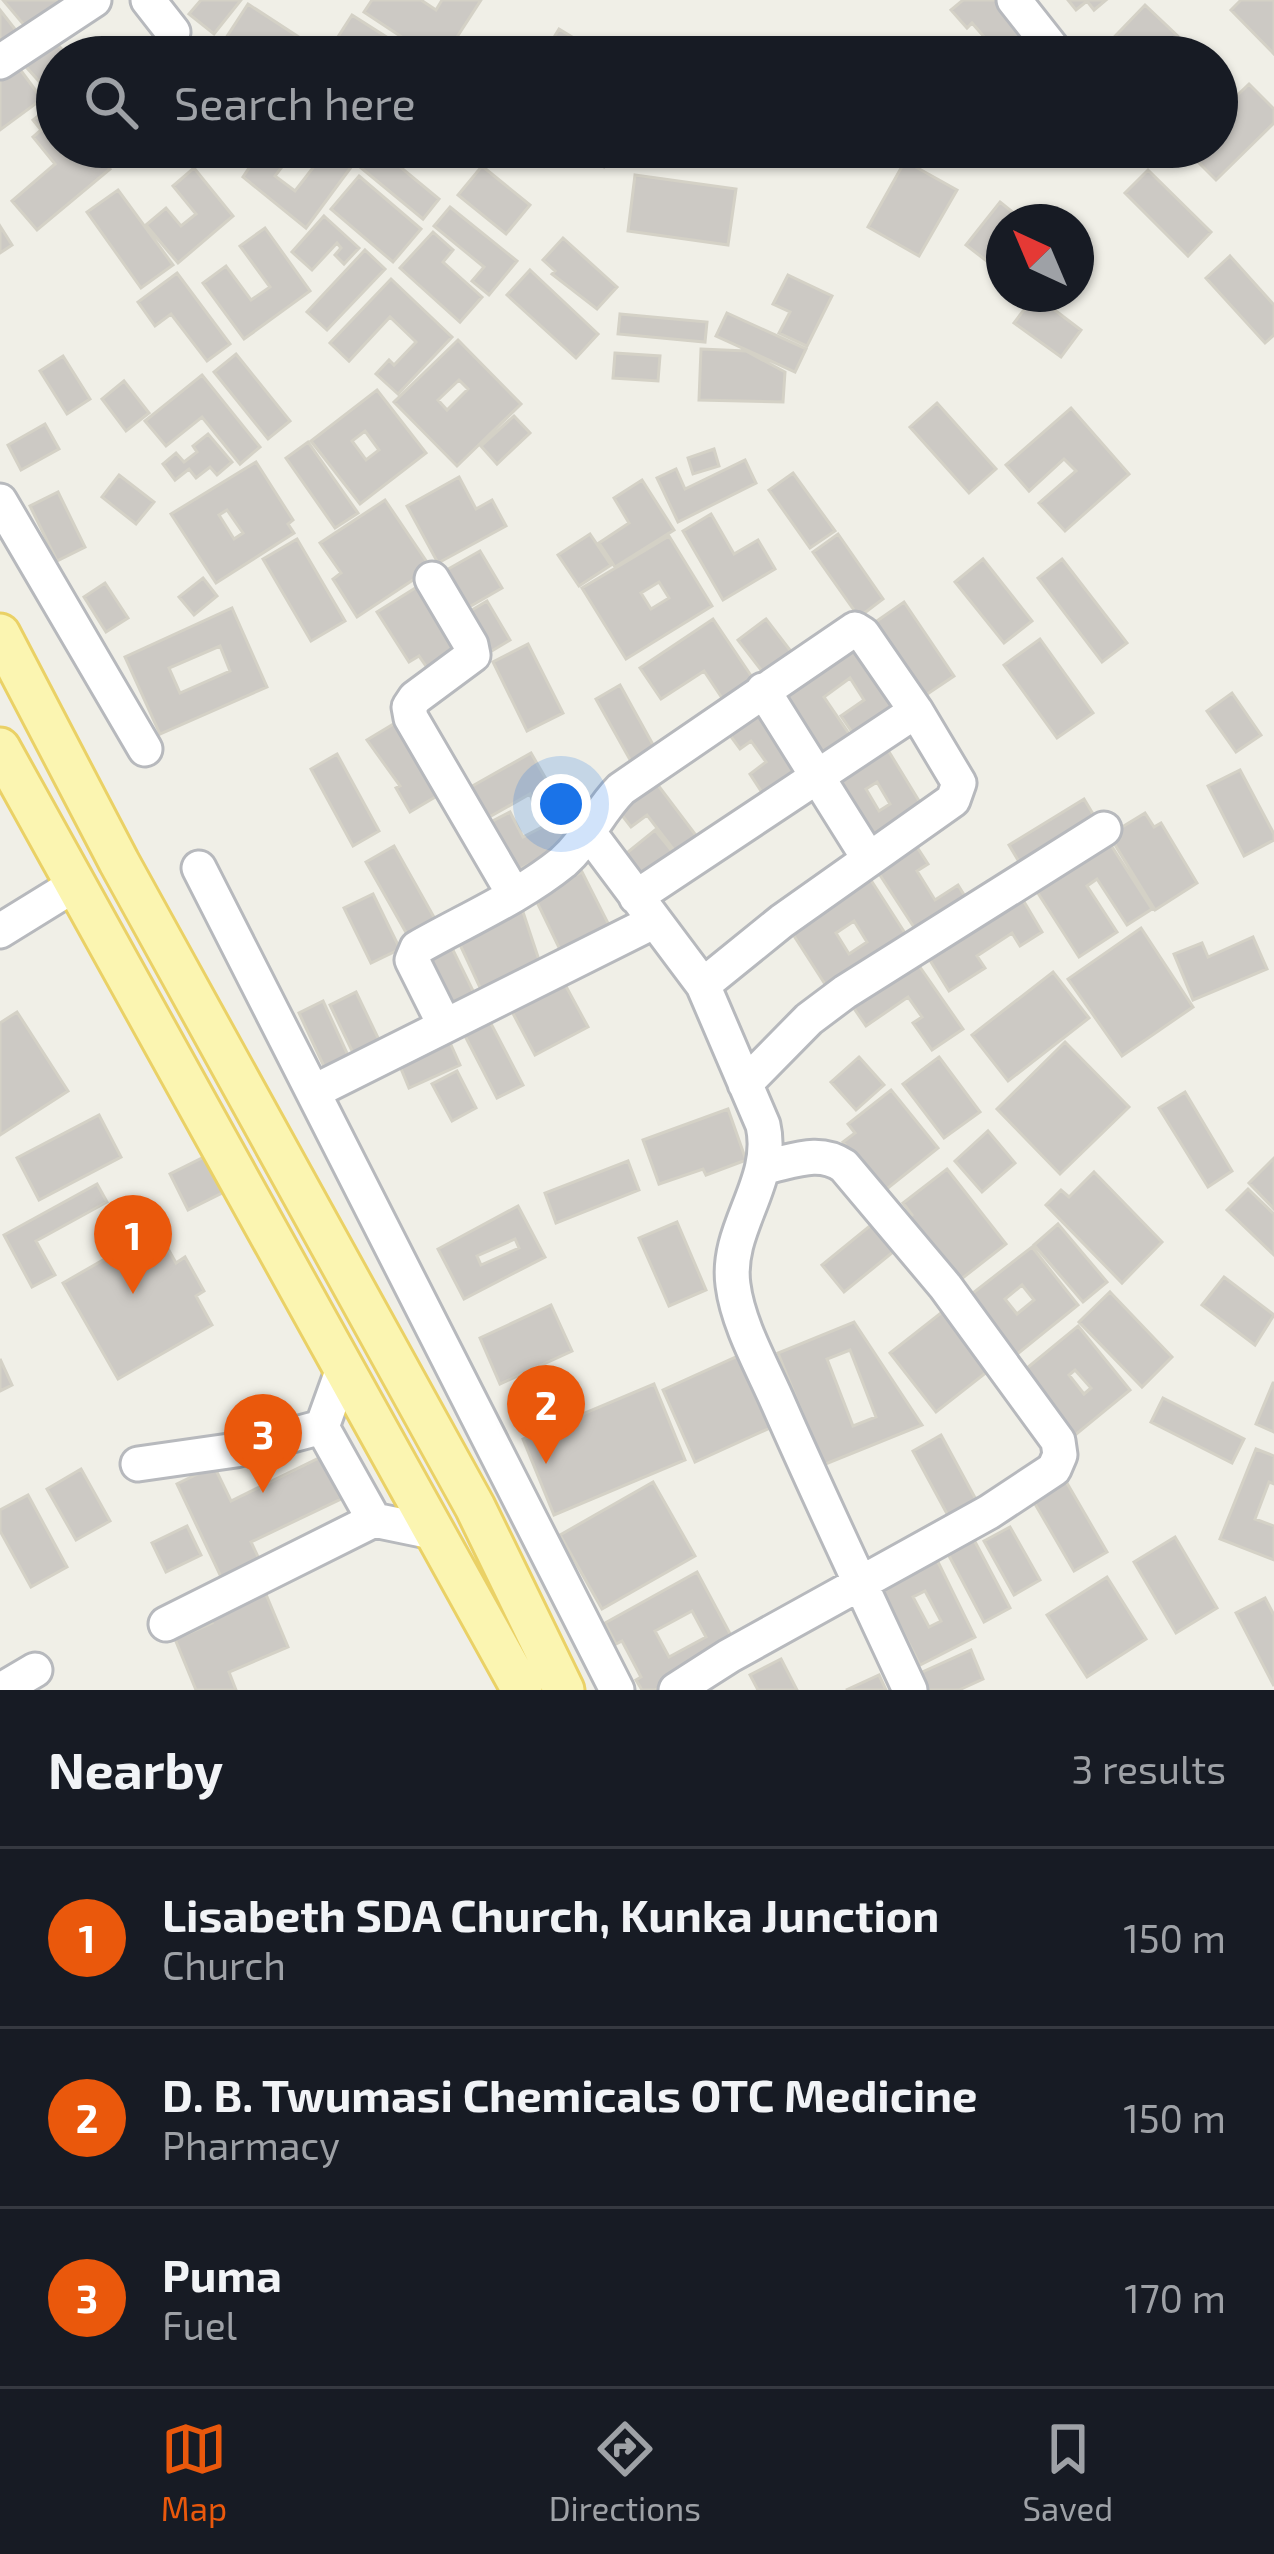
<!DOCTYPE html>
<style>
:root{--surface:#171b24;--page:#20242c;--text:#f1f3f6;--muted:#9ea1a6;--line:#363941;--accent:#ea580c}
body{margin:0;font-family:"Exo 2",sans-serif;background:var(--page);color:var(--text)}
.compass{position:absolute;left:986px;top:204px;width:108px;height:108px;border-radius:50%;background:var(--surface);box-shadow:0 3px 9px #0004;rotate:316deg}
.you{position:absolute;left:561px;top:804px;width:42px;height:42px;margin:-30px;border:9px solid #fff;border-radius:50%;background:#1a73e8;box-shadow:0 0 0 18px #1a73e833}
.badge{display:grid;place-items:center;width:78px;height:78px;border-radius:50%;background:var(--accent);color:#fff;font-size:39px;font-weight:700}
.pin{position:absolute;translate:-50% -99px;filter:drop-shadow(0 3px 6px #0008)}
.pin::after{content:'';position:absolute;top:63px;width:42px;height:36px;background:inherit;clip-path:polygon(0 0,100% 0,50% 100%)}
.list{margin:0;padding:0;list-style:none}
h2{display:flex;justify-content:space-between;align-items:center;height:156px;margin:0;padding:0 48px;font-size:51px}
h2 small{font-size:39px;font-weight:400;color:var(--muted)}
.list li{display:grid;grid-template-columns:78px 1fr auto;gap:36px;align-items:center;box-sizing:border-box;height:180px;padding:0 48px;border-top:3px solid var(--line)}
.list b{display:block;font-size:45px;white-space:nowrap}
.list p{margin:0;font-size:39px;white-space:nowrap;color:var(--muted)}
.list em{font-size:39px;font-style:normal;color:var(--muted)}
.icon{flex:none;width:66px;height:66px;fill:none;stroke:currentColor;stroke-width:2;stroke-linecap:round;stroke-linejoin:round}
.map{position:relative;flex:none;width:1274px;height:1690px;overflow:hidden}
.search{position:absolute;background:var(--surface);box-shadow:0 3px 9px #0004;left:36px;right:36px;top:36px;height:132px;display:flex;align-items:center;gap:30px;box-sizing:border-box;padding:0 42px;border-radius:66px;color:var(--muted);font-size:45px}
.sheet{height:696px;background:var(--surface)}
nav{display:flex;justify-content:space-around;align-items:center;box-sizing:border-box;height:168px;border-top:3px solid var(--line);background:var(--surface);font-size:33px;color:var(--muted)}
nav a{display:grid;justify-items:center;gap:6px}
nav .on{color:var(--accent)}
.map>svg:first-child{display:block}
</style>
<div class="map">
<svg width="1274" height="1690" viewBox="0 0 1274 1690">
<rect width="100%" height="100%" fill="#f0efe7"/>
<path fill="#ccc9c4" stroke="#d4d1c6" stroke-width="3" fill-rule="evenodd" d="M3 0H66L29 31Z
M201 0H241L214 34 189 14Z
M372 0H421L436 10 442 0H481L444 57H432L364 12Z
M963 0H996L1024 33 999 54 972 23 967 28 951 10Z
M1068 0H1106L1094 10 1087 1 1076 10Z
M1241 0H1274V54L1231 10Z
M248 4 314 47 307 57H244L222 44Z
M1145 5 1182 40 1171 51 1173 57H1095Z
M0 10 18 33 0 48Z
M352 15 418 57H325Z
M559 29 605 57H542Z
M48 34 69 57H57V93L53 97 20 60Z
M16 64 42 99 0 130V76Z
M1249 84 1274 109V123L1216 180 1184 148 1217 147V115Z
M55 103 57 147H91L110 169 37 230 12 201 55 164 33 137 41 130 33 120Z
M104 147H139L119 164Z
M263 147H297L275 176 295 191 319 160 301 147H357L363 151 306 228 243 177Z
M376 147 439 199 423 219 360 167Z
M386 147H415L405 161Z
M571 147H617L604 167Z
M843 147H876L859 163Z
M905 161 957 190 919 256 868 227Z
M482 166 530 205 506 234 458 195Z
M194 168 233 216 178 263 146 225 166 208 181 226 196 214 173 186Z
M1148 170 1211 232 1188 256 1125 193Z
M635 175 736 189 728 245 628 231Z
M359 176 421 229 393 262 331 209Z
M118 190 173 265 141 288 87 212Z
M1000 202 1025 222H1004V260L997 269 966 245Z
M450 207 517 261 489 295 472 281 484 267 434 226Z
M324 216 359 248 344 264 335 255 341 248 337 243 312 270 292 252Z
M0 226 12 245 0 253Z
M265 228 310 291 244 339 203 283 226 266 251 300 270 287 240 246Z
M433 232 453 250 443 262 482 297 460 322 400 268Z
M563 238 617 287 597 309 552 274 555 271 543 260Z
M365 250 385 269 327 330 307 312Z
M1230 256 1274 305V335L1265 343 1206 278Z
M530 270 598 334 576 358 507 295Z
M177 273 230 344 207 361 171 314 155 326 138 302Z
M788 275 832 296 807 346 779 333 790 312 773 304Z
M391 279 452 337 398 394 376 374 389 360 394 365 416 342 390 317 349 361 330 343Z
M1035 295 1081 330 1061 357 1014 323Z
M727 313 806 349 795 372 716 336Z
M620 314 707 322 705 342 618 334Z
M458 340 521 404 457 466 394 402ZM459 380 468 389 447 410 438 400Z
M701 349 746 351 785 372 783 402 699 400Z
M615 353 660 356 658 381 613 378Z
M236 354 290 421 268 439 214 372Z
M63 356 90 399 67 414 40 371Z
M202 375 260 447 240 464 202 417 166 446 145 421Z
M124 381 149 413 126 431 102 399Z
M377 390 426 453 360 504 311 441ZM365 431 379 450 366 460 352 441Z
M937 403 996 469 969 493 910 427Z
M1071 408 1129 474 1065 531 1039 503 1076 471 1064 459 1029 491 1006 465Z
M514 416 530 433 497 464 481 446Z
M45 424 59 449 21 470 8 445Z
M208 434 232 462 217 475 210 467 196 478 189 469 175 480 163 464 176 453 184 462 197 452 193 446Z
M308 442 358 513 335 528 286 458Z
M714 449 719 466 693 474 688 458Z
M745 460 756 483 678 522 657 478 676 469 685 489Z
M256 462 293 520 288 524 294 533 216 583 171 514ZM227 510 243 533 234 539 219 515Z
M793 473 835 531 810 548 769 490Z
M119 475 154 502 136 524 102 497Z
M459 477 476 509 492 500 506 526 438 563 407 506Z
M642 480 674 530 615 567 599 543 629 523 614 498Z
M58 492 85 547 57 561 30 506Z
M385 500 431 568 357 617 333 579 341 573 320 543Z
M711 514 734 554 758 540 775 569 723 600 683 531Z
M590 534 611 565 579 586 558 555Z
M838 534 883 599 859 617 813 552Z
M669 536 712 606 626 659 582 588ZM659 582 669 598 651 609 641 593Z
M297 539 345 621 311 641 263 559Z
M480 551 502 588 464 610 443 572Z
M983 559 1032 621 1004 643 955 582Z
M1062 559 1127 643 1102 662 1038 578Z
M203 578 217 596 194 615 179 597Z
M105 583 128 618 106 632 84 597Z
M420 585 461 652 430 672 419 656 409 662 377 612Z
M487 601 510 640 490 652 467 613Z
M904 602 954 676 917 701 867 628Z
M232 608 267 687 160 734 125 657ZM220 646 230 671 180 693 169 668Z
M713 619 758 686 728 707 704 671 661 699 640 668Z
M766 619 796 658 768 679 738 640Z
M858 636 907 707 858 741 841 716 864 700 850 678 824 697 854 741 819 765 772 696Z
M1040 639 1093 713 1057 738 1004 665Z
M528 644 563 713 527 731 493 662Z
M620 685 657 752 633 765 596 699Z
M1232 693 1261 735 1236 752 1207 711Z
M763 700 811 770 767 800 750 774 766 762 751 741 740 749 724 727Z
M405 717 447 790 410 812 396 788 400 786 367 740Z
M883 742 927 814 868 850 824 777ZM877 782 890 804 879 811 866 789Z
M531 753 553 791 533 802 530 794 484 820 467 789Z
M337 754 379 831 353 846 311 769Z
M1240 770 1274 834V840L1244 856 1208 786Z
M651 776 701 842 680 858 647 815 631 827 614 805Z
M1084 799 1099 824 1024 870 1009 845Z
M510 812 523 837 565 815 578 839 512 873 487 824Z
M1145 813 1154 827 1161 823 1197 883 1155 910 1109 835Z
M655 830 676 856 643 882 623 856Z
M1107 839 1152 909 1127 925 1097 879 1087 886 1117 932 1079 957 1034 887Z
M915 844 928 864 917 871 935 900 958 885 971 906 921 938 876 869Z
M394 846 440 928 412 943 366 862Z
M582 872 615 937 566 962 534 896Z
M867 874 912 944 832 995 787 925ZM854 921 867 942 849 954 836 933Z
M373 894 400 949 371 963 344 908Z
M1020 895 1042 932 1020 946 1012 933 977 956 985 968 949 991 926 954Z
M521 906 542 969 484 996 455 934Z
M1141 928 1193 1007 1122 1056 1068 979Z
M1253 937 1267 969 1193 1000 1174 954 1202 943 1208 957Z
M448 940 480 1005 451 1020 419 954Z
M915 960 963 1029 932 1050 913 1023 922 1017 908 997 866 1026 851 1004Z
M1053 972 1089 1018 1008 1081 972 1035Z
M562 979 588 1027 535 1055 509 1006Z
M356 992 381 1044 355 1057 330 1005Z
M323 1001 352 1064 328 1075 299 1013Z
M17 1012 68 1091 0 1135V1023Z
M487 1016 523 1085 497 1098 462 1030Z
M447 1036 460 1065 409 1088 397 1059Z
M1065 1042 1129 1107 1060 1174 997 1109Z
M859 1057 884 1085 856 1110 831 1082Z
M939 1057 980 1112 944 1138 903 1084Z
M457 1071 476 1108 452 1121 432 1084Z
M891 1090 938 1148 883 1192 843 1142 855 1133 848 1124Z
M1185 1092 1232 1171 1208 1187 1159 1108Z
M728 1109 746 1160 706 1175 703 1169 659 1184 643 1140Z
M99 1115 121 1157 39 1200 17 1158Z
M988 1131 1015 1163 982 1192 955 1161Z
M210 1154 228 1190 188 1210 170 1174Z
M1274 1158V1209L1249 1183Z
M628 1161 639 1190 556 1223 545 1193Z
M947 1169 1006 1244 955 1284 906 1220 912 1215 903 1203Z
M1094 1172 1162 1242 1122 1283 1046 1205 1061 1190 1069 1197Z
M97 1184 107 1202 36 1241 55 1275 32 1287 4 1235Z
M1248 1189 1274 1214V1255L1227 1210Z
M518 1206 545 1257 464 1299 438 1249ZM515 1239 519 1248 481 1265 477 1256Z
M882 1216 904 1243 844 1292 822 1265Z
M677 1222 706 1290 669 1306 639 1238Z
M1058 1224 1107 1282 1083 1302 1034 1245Z
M157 1229 176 1263 185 1257 204 1291 196 1296 212 1325 118 1379 63 1283Z
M1032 1247 1078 1305 1011 1359 964 1300ZM1022 1285 1034 1300 1017 1314 1005 1299Z
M1224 1277 1274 1315 1255 1345 1202 1305Z
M1110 1292 1172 1357 1142 1387 1079 1322Z
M551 1305 572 1351 500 1384 480 1338Z
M951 1305 997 1364 936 1412 890 1353Z
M854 1322 922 1425 823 1465 778 1353ZM850 1350 876 1417 853 1426 827 1359Z
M1078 1326 1130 1390 1074 1436 1021 1373ZM1075 1370 1091 1388 1084 1394 1069 1375Z
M738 1356 770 1428 695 1462 663 1390Z
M0 1359 12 1385 0 1391Z
M1273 1383H1274V1432L1256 1424Z
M654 1384 685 1460 554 1515 523 1439Z
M1163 1398 1244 1439 1232 1463 1151 1422Z
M941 1435 980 1507 952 1523 913 1451Z
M1256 1449 1274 1456V1484L1269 1482 1255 1519 1274 1526V1560L1220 1539Z
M321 1457 341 1499 251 1542 260 1561 222 1579 177 1484 214 1466 231 1501Z
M81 1469 110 1521 76 1540 47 1489Z
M1064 1478 1107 1552 1074 1571 1031 1497Z
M653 1482 695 1556 602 1609 560 1535Z
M28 1495 67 1567 31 1587 0 1531V1510Z
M187 1526 201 1555 166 1572 152 1543Z
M1010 1527 1040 1580 1014 1595 984 1541Z
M1175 1537 1217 1608 1176 1633 1134 1562Z
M973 1538 1010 1608 984 1622 947 1552Z
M937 1560 975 1637 920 1665 881 1589ZM925 1591 941 1621 929 1627 913 1597Z
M697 1572 736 1645 655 1690H642L636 1680 641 1677 622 1641 616 1644 605 1623ZM692 1611 706 1637 669 1657 655 1631Z
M1107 1577 1146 1639 1087 1677 1047 1615Z
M265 1592 288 1647 229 1672 236 1690H196L175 1639 212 1623 209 1617Z
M1265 1598 1274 1615V1686L1236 1613Z
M971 1650 983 1679 959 1690H925L918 1674Z
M781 1659 797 1690H758L750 1675Z
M879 1675 886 1690H846Z"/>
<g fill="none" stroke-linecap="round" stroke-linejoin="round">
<defs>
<path id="minor" d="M148 0 173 32
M1014 0 1059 57
M0 62 94 0
M0 501 145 749
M432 579 471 645 473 655 415 698 409 707 411 718 513 893
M763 690 869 859
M590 834 703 985 763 1125C776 1182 725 1228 733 1285 738 1325 763 1368 779 1405 821 1501 866 1595 910 1690
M199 868 617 1690
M636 897 916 711
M0 931 76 884
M445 1026 412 960 417 948C464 921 520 897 563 862 588 840 598 812 621 789L855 629 863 634 916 711 959 783 953 800 782 921 703 985
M745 1084 809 1019 845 992 1104 829
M313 1092 655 921
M344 1366 322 1427 374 1520
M138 1464 236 1450 322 1427
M166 1624 374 1520 437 1533
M1 1690 35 1670
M676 1690 729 1656 989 1512 1054 1469 1060 1455 1058 1441 945 1286 844 1166C819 1149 794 1161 765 1167"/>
<path id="major" d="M0 634 119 862 475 1507 564 1690
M0 748 522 1690"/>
</defs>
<use href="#minor" stroke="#b7b9bd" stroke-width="39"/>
<use href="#major" stroke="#ead166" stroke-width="45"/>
<use href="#minor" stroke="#fff" stroke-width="33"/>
<use href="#major" stroke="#fbf5b1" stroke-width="39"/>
</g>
</svg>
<svg class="compass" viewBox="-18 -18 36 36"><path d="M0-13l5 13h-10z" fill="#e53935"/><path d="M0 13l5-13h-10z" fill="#9ea1a6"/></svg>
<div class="you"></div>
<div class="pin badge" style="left:133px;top:1294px">1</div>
<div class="pin badge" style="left:546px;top:1464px">2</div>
<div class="pin badge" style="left:263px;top:1493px">3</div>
<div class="search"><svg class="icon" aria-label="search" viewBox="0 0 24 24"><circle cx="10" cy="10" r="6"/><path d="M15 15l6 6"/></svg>Search here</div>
</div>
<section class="sheet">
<h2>Nearby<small>3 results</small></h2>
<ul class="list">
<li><span class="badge">1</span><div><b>Lisabeth SDA Church, Kunka Junction</b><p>Church</p></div><em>150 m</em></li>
<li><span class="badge">2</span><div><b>D. B. Twumasi Chemicals OTC Medicine</b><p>Pharmacy</p></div><em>150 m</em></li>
<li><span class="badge">3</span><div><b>Puma</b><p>Fuel</p></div><em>170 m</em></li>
</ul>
</section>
<nav>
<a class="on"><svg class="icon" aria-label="map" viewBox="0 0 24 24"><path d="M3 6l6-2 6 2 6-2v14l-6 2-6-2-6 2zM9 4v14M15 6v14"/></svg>Map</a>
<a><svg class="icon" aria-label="directions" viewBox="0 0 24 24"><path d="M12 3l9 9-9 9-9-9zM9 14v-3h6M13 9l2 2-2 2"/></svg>Directions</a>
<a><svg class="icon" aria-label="saved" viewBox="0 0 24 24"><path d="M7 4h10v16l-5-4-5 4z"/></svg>Saved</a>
</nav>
